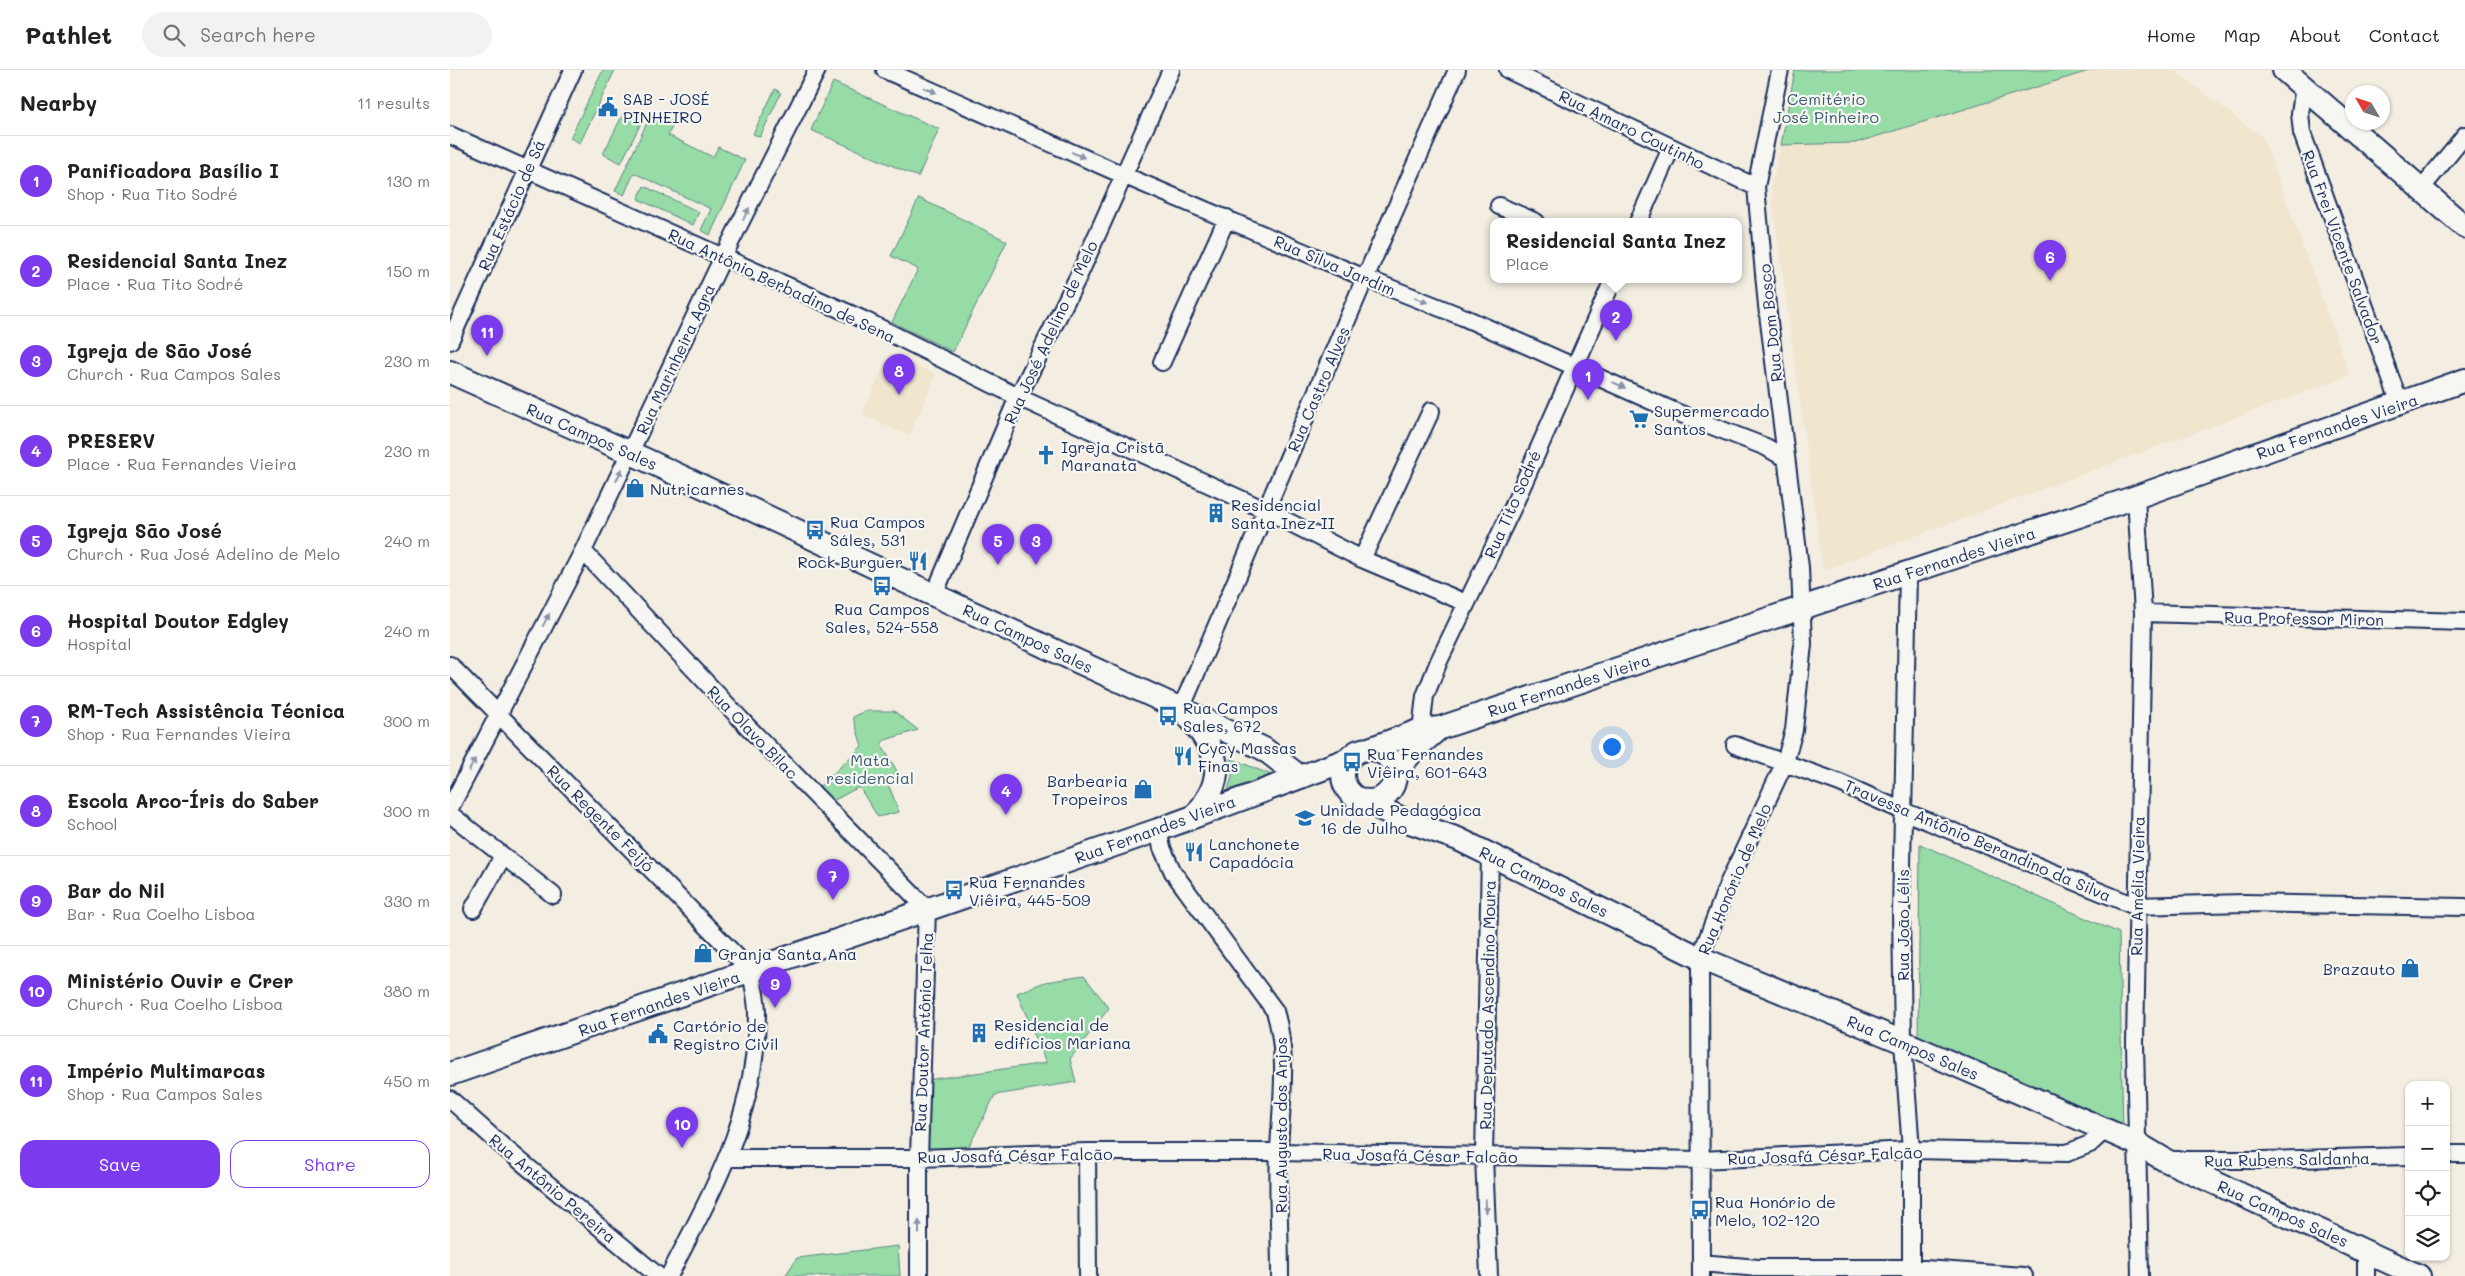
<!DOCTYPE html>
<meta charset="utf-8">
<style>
:root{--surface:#fff;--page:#f2f2f2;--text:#202124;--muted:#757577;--line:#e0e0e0;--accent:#7c3aed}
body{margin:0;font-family:Mali,sans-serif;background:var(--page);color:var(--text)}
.controls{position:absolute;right:15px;bottom:15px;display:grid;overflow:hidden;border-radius:10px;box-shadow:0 1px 4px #0004}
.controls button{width:45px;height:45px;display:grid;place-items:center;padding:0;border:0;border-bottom:1px solid var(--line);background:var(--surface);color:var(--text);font:25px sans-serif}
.compass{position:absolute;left:1895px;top:15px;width:45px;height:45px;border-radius:50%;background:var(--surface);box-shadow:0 1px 4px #0004;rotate:309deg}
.you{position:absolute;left:1161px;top:676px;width:18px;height:18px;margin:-12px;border:4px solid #fff;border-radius:50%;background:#1a73e8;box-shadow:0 0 0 8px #1a73e833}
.badge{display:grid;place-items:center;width:32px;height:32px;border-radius:50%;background:var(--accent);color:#fff;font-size:16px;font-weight:700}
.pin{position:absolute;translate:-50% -41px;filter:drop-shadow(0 1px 2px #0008)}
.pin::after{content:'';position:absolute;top:26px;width:18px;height:15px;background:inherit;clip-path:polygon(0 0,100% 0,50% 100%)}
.popup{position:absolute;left:1040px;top:148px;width:252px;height:65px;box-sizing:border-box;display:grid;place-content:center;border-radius:10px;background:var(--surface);filter:drop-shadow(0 1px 4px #0005);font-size:16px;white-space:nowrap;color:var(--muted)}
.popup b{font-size:19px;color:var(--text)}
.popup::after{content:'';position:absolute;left:50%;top:100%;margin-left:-10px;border:10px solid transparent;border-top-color:var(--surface)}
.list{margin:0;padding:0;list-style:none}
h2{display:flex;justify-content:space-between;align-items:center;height:65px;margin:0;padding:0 20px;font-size:21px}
h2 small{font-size:16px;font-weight:400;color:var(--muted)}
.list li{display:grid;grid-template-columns:32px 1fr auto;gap:15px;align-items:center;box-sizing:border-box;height:90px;padding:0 20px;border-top:1px solid var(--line)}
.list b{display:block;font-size:19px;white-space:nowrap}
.list p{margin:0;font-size:16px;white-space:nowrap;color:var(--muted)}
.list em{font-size:16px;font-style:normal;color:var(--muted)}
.actions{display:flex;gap:10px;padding:15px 20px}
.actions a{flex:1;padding:11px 0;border:1px solid var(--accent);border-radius:15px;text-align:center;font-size:18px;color:var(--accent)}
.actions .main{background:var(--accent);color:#fff}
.icon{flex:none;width:28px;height:28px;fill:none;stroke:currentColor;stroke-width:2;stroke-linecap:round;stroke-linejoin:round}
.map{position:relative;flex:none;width:2015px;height:1206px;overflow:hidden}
header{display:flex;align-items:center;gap:30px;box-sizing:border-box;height:70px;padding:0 25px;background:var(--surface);border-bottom:1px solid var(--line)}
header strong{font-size:24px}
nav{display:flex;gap:28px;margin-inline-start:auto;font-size:18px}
.search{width:350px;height:45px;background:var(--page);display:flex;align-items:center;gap:12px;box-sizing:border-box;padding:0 18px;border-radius:28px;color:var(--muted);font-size:19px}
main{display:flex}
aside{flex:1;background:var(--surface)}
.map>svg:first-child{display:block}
</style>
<header>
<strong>Pathlet</strong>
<div class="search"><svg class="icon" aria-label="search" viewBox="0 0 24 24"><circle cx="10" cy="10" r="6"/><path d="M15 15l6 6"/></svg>Search here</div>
<nav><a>Home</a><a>Map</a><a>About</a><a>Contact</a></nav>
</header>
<main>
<aside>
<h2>Nearby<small>11 results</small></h2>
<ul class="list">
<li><span class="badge">1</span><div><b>Panificadora Basílio I</b><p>Shop · Rua Tito Sodré</p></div><em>130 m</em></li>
<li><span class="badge">2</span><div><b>Residencial Santa Inez</b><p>Place · Rua Tito Sodré</p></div><em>150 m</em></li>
<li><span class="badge">3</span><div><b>Igreja de São José</b><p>Church · Rua Campos Sales</p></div><em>230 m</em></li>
<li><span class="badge">4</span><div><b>PRESERV</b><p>Place · Rua Fernandes Vieira</p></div><em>230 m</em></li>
<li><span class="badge">5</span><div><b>Igreja São José</b><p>Church · Rua José Adelino de Melo</p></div><em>240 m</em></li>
<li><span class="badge">6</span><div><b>Hospital Doutor Edgley</b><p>Hospital</p></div><em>240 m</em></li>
<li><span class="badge">7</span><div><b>RM-Tech Assistência Técnica</b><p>Shop · Rua Fernandes Vieira</p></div><em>300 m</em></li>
<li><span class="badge">8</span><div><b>Escola Arco-Íris do Saber</b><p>School</p></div><em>300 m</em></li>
<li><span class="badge">9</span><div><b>Bar do Nil</b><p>Bar · Rua Coelho Lisboa</p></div><em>330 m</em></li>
<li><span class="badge">10</span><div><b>Ministério Ouvir e Crer</b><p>Church · Rua Coelho Lisboa</p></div><em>380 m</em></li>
<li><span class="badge">11</span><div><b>Império Multimarcas</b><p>Shop · Rua Campos Sales</p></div><em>450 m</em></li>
</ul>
<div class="actions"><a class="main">Save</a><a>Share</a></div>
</aside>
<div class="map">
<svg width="2015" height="1206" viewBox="0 0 2015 1206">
<rect width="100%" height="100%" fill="#f3eee1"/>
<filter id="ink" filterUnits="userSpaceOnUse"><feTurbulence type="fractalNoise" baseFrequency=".02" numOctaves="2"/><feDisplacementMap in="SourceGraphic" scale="10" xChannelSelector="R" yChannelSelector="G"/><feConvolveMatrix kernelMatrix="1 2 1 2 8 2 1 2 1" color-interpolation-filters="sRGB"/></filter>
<g filter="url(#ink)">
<path fill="#f0e5cd" d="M1642 0H1724L1813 68 1900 305 1373 500 1321 118 1331 75 1405 73Z
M440 284 486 305 459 366 412 344Z"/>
<path fill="#97dba7" stroke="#598582" d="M153 0H165L130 73 120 68Z
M1345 0H1642L1405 73 1331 75Z
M383 12 489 59 468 107 361 60Z
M325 19 331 23 310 67 303 64Z
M175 40 193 49 171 93 153 84Z
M202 42 224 53 218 65 263 87 268 77 295 90 260 165 251 160 261 139 184 103 174 125 165 121Z
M194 116 249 142 243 155 188 129Z
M469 128 557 171 503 282 442 252 468 199 441 186Z
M416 641H444L468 660 435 670 431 674 447 701 437 711 449 742 428 747 409 717 379 733 367 719 412 676 403 647Z
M780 688 824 706 777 723 782 707Z
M1470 774 1669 863 1673 1062 1468 970Z
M634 906 659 938 620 989 626 1012 545 1025 516 1082H474L476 1010 596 993 567 923 595 912Z
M448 1176 450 1206H335L347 1188Z"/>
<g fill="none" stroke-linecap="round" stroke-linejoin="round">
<defs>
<path id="street" d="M435 0 673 105 915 208 1013 247 1226 342 1316 377 1335 388
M1058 0 1306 117
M1854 17 1850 43 1852 63 1950 334
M0 65 414 250 568 327 815 440 912 489 1016 533
M1971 119 2015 65
M1049 136 1086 152
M1188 152 1221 78
M0 271 123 0
M712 292 777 148
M1686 427 1693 543 1685 974 1690 1206
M133 481 297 656 477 839 469 1088V1206
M912 489 981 341
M1458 504 1451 843 1453 972 1461 1080V1206
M484 525 568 327 629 205 721 0
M1693 543 2015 552
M0 595 301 901C303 915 307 929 307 943 307 1045 264 1118 219 1206
M731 639 915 208 1007 0
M971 660 975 626 989 591 1063 437 1163 210
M1285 675 1390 713 1453 741 1685 836 1794 833 2015 837
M0 738 133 481 273 187 367 0
M0 744 103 825
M708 760 712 778 723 802 825 941C839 987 831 1033 829 1080 827 1122 830 1164 830 1206
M23 839 53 786
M0 1029 50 1074 208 1206
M637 1082 638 1206
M1996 1084H2015
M278 1088H469L637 1082H828L1250 1090 1461 1080 1617 1083 1640 1074 1655 1060
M1721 1090H1812L1959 1086
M1251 1193 1308 1198H1461L1574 1206
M1039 1206 1034 1087 1040 784
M1251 1206 1250 888 1278 814 1335 692 1344 660 1353 574 1350 497 1317 236 1306 117 1330 0
M1916 1206V1181"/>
<path id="secondary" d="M1834 0 2015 157
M0 302 194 389 484 525 731 639 814 679 850 707
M737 645C769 683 779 705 745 746
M919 679 971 660 990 658 1686 427 2015 310
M893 705a26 26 0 1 1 52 0a26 26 0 1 1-52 0Z
M945 702 964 680 987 660
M914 731 957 751 1008 769 1250 888 1453 972 1688 1074 1715 1090 1969 1206
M0 1004 708 760 899 689"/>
</defs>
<use href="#street" stroke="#1b2f5e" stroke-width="20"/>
<use href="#secondary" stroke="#1b2f5e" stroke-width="26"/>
<use href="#street" stroke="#f6f6f2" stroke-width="16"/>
<use href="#secondary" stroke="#f6f6f2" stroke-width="22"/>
</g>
<defs><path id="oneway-solid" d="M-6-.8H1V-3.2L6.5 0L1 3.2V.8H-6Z" transform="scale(1.25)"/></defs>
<g fill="#8892a8">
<use href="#oneway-solid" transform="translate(480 20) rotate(23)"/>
<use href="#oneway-solid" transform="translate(628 85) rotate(24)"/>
<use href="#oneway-solid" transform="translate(296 144) rotate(-63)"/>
<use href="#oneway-solid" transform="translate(971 230) rotate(22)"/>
<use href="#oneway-solid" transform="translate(1169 315) rotate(25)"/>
<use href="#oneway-solid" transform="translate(169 405) rotate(-65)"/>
<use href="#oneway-solid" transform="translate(96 550) rotate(-62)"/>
<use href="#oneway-solid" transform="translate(22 695) rotate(-63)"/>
<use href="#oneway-solid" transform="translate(1036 1136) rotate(87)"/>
<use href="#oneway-solid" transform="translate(469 1157) rotate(-90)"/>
</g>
</g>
<defs>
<symbol id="civic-bare" viewBox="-9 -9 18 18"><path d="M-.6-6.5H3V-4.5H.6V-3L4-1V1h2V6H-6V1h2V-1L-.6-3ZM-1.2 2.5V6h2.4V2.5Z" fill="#1f6fb2" stroke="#f6f6f2" stroke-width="2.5" paint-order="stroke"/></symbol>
<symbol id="supermarket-bare" viewBox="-9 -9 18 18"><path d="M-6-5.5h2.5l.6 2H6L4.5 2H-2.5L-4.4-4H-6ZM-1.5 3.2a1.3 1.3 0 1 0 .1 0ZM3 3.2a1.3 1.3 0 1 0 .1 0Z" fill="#1f6fb2" stroke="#f6f6f2" stroke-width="2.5" paint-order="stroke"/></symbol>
<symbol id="church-bare" viewBox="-9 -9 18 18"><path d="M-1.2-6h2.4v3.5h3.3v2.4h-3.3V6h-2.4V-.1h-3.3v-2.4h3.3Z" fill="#1f6fb2" stroke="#f6f6f2" stroke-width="2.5" paint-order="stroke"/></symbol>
<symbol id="shop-bare" viewBox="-9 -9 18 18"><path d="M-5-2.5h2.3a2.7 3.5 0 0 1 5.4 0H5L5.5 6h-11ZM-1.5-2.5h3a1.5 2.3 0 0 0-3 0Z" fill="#1f6fb2" stroke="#f6f6f2" stroke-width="2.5" paint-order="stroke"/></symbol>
<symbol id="building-bare" viewBox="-9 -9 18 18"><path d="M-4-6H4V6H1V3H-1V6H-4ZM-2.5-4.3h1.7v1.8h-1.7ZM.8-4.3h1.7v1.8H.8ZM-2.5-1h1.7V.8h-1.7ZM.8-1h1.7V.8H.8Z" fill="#1f6fb2" stroke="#f6f6f2" stroke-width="2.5" paint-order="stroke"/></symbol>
<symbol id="bus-bare" viewBox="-9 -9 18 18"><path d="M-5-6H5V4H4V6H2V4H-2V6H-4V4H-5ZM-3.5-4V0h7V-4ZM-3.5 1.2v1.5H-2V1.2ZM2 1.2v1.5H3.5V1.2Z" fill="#1f6fb2" stroke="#f6f6f2" stroke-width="2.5" paint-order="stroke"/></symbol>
<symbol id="restaurant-bare" viewBox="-9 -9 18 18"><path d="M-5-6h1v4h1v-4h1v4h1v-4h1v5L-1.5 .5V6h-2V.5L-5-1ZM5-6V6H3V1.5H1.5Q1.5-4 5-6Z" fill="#1f6fb2" stroke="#f6f6f2" stroke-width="2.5" paint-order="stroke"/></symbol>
<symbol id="school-bare" viewBox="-9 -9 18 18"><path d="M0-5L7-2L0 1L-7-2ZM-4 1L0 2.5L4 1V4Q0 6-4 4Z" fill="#1f6fb2" stroke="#f6f6f2" stroke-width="2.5" paint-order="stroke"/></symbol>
</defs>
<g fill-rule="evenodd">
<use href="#civic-bare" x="144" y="23" width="28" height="28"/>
<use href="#supermarket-bare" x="1175" y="335" width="28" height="28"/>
<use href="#church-bare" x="582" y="371" width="28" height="28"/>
<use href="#shop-bare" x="171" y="404" width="28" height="28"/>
<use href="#building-bare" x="752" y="429" width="28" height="28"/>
<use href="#bus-bare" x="351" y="446" width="28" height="28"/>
<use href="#restaurant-bare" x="454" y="477" width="28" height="28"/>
<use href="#bus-bare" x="418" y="502" width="28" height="28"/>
<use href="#bus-bare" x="704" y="632" width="28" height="28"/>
<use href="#restaurant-bare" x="719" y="672" width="28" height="28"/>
<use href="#bus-bare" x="888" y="678" width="28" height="28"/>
<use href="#shop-bare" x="679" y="705" width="28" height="28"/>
<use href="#school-bare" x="841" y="734" width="28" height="28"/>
<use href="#restaurant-bare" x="730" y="768" width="28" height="28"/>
<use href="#bus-bare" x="490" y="806" width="28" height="28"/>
<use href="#shop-bare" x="239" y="869" width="28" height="28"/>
<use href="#shop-bare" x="1946" y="884" width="28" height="28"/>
<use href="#building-bare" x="515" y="949" width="28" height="28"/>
<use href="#civic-bare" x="194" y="950" width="28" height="28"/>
<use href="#bus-bare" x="1236" y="1126" width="28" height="28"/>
</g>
<g text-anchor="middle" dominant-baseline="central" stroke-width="4.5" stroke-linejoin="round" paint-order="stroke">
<g font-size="16" fill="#1b2f5e" stroke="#f6f6f2" text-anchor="start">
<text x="173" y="28">SAB - JOSÉ<tspan x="173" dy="18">PINHEIRO</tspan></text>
<text x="1204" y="340">Supermercado<tspan x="1204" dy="18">Santos</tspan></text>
<text x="611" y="376">Igreja Cristã<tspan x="611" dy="18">Maranata</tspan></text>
<text x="200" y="418">Nutricarnes</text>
<text x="781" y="434">Residencial<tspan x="781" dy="18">Santa Inez II</tspan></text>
<text x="380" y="451">Rua Campos<tspan x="380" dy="18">Sáles, 531</tspan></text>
<text x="453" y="491" text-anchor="end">Rock Burguer</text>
<text x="432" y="538" text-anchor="middle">Rua Campos<tspan x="432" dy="18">Sales, 524-558</tspan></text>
<text x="733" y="637">Rua Campos<tspan x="733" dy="18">Sales, 672</tspan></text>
<text x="748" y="677">Cycy Massas<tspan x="748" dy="18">Finas</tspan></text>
<text x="917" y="683">Rua Fernandes<tspan x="917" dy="18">Viêira, 601-643</tspan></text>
<text x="678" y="710" text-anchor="end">Barbearia<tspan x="678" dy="18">Tropeiros</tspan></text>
<text x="870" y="739">Unidade Pedagógica<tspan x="870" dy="18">16 de Julho</tspan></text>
<text x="759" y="773">Lanchonete<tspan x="759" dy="18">Capadócia</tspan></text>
<text x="519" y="811">Rua Fernandes<tspan x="519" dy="18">Viêira, 445-509</tspan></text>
<text x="268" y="883">Granja Santa Ana</text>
<text x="1945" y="898" text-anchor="end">Brazauto</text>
<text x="544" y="954">Residencial de<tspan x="544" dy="18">edifícios Mariana</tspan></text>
<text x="223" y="955">Cartório de<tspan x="223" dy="18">Registro Civil</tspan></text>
<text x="1265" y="1131">Rua Honório de<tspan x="1265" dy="18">Melo, 102-120</tspan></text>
</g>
<g font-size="16" fill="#3a5a70" stroke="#f6f6f2">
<text x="1376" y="28">Cemitério<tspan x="1376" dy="18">José Pinheiro</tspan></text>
<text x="420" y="689">Mata<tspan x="420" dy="18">residencial</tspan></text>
</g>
<g font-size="16" fill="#1b2f5e" stroke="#f6f6f2">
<text transform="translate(1182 59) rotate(26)">Rua Amaro Coutinho</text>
<text transform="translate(61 135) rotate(-66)">Rua Estácio de Sá</text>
<text transform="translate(1893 177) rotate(70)">Rua Frei Vicente Salvador</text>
<text transform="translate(885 195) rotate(23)">Rua Silva Jardim</text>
<text transform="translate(332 215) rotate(25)">Rua Antônio Berbadino de Sena</text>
<text transform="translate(1320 253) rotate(-96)">Rua Dom Bosco</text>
<text transform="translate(600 262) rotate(-65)">Rua José Adelino de Melo</text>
<text transform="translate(225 289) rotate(-65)">Rua Marinheira Agra</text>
<text transform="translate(868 319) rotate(-67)">Rua Castro Alves</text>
<text transform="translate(1887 356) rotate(-19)">Rua Fernandes Vieira</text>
<text transform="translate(142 366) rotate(24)">Rua Campos Sales</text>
<text transform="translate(1062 434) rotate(-66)">Rua Tito Sodré</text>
<text transform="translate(1504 488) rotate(-18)">Rua Fernandes Vieira</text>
<text transform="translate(1854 548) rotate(1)">Rua Professor Miron</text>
<text transform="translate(578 568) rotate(25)">Rua Campos Sales</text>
<text transform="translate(1119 615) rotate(-18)">Rua Fernandes Vieira</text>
<text transform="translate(303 662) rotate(46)">Rua Olavo Bilac</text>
<text transform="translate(151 748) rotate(45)">Rua Regente Feijó</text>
<text transform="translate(705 759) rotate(-20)">Rua Fernandes Vieira</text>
<text transform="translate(1528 770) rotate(23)">Travessa Antônio Berandino da Silva</text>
<text transform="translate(1284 809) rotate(-67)">Rua Honório de Melo</text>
<text transform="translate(1094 811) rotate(26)">Rua Campos Sales</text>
<text transform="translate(1687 816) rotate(-89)">Rua Amélia Vieira</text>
<text transform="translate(1452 855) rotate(-90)">Rua João Lélis</text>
<text transform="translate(209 933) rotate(-19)">Rua Fernandes Vieira</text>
<text transform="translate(1037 935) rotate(-89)">Rua Deputado Ascendino Moura</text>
<text transform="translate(473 962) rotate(-88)">Rua Doutor Antônio Telha</text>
<text transform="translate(1463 977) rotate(23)">Rua Campos Sales</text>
<text transform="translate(830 1055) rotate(-90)">Rua Augusto dos Anjos</text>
<text transform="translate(565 1085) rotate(-1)">Rua Josafá César Falcão</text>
<text transform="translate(970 1085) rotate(1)">Rua Josafá César Falcão</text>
<text transform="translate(1375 1085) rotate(-2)">Rua Josafá César Falcão</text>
<text transform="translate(1837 1089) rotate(-1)">Rua Rubens Saldanha</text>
<text transform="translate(103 1118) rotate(40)">Rua Antônio Pereira</text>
<text transform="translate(1833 1143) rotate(24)">Rua Campos Sales</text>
</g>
</g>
</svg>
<div class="controls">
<button>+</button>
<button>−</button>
<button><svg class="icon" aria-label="locate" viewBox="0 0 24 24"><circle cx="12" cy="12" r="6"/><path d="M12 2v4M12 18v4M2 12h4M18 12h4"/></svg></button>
<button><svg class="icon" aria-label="layers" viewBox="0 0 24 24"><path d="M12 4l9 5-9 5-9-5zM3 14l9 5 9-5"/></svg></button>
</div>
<svg class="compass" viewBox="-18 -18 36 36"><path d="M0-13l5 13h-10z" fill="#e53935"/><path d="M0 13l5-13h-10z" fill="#757577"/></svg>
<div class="you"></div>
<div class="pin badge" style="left:1138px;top:330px">1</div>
<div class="pin badge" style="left:1166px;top:271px">2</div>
<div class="popup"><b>Residencial Santa Inez</b>Place</div>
<div class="pin badge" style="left:586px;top:495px">3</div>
<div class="pin badge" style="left:556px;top:745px">4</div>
<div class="pin badge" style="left:548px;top:495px">5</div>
<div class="pin badge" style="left:1600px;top:211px">6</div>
<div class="pin badge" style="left:383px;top:830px">7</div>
<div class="pin badge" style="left:449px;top:325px">8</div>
<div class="pin badge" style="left:325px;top:938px">9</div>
<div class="pin badge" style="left:232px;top:1078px">10</div>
<div class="pin badge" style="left:37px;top:286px">11</div>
</div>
</main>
